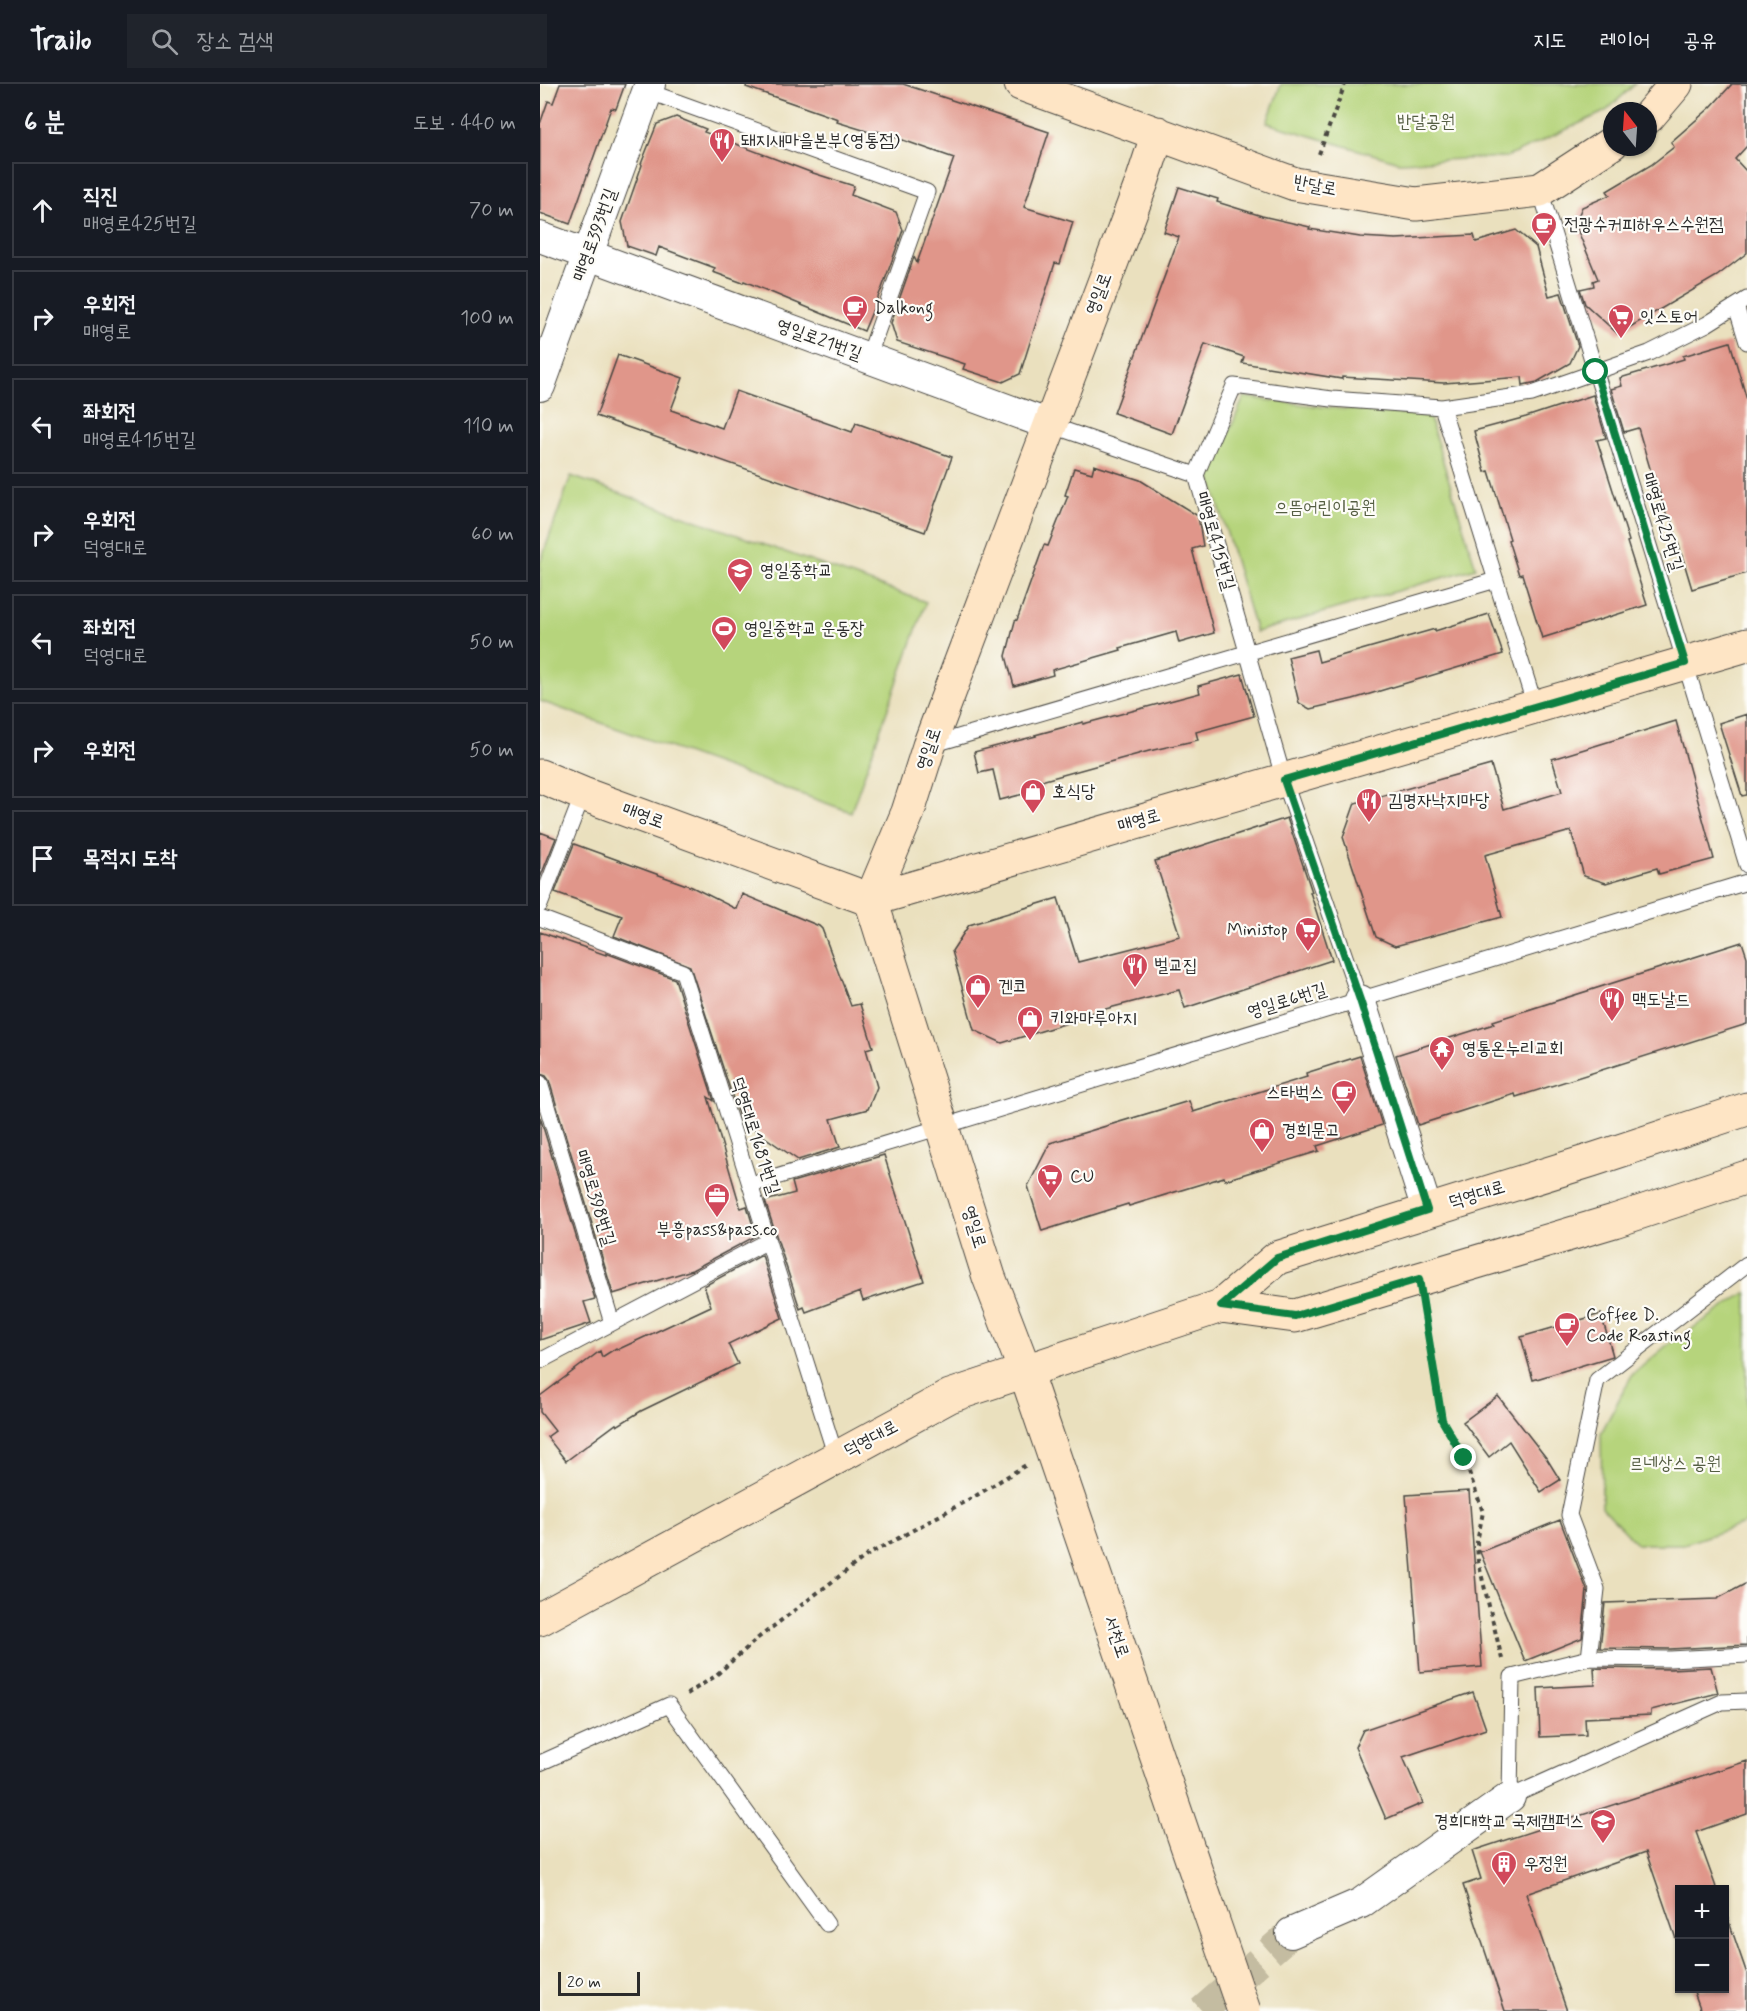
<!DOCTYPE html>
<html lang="ko">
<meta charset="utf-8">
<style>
:root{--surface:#171b24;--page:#20242c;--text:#f1f3f6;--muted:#9ea1a6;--line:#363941}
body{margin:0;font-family:Mynerve,"Poor Story",sans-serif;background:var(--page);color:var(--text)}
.controls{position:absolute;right:18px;bottom:18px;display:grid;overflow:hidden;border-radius:0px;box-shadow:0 2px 4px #0004}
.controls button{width:54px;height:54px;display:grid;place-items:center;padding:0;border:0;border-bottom:2px solid var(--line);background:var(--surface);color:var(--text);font:30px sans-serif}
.compass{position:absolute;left:1063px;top:18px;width:54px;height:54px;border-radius:50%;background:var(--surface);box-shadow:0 2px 4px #0004;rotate:343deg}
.scale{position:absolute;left:18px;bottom:15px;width:82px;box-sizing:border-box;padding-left:6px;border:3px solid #2b2b2b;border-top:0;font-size:16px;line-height:21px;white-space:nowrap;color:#2b2b2b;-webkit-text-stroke:4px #fdfcf7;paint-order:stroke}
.stop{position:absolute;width:18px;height:18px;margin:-14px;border:4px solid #0b8043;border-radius:50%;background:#fff}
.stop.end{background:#0b8043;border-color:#fff;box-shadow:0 2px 6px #0008}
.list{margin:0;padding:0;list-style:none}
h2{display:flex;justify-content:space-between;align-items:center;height:78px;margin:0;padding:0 24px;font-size:26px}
h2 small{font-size:20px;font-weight:400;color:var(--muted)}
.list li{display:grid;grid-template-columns:39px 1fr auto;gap:18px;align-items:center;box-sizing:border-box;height:96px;margin:0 12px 12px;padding:0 12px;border:2px solid var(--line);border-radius:0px}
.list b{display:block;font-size:22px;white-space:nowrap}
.list p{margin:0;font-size:20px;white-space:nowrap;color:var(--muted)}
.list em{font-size:20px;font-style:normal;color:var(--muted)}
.icon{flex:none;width:33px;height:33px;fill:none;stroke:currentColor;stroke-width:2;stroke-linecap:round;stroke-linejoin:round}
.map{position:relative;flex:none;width:1207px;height:1927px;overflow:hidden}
header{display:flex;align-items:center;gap:36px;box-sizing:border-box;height:84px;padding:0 30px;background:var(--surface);border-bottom:2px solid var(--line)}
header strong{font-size:28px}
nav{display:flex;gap:33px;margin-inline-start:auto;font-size:21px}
.search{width:420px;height:54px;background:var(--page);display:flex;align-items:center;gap:15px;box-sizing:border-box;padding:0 21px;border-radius:0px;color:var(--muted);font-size:22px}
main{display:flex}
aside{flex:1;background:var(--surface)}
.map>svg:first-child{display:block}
</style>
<header>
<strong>Trailo</strong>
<div class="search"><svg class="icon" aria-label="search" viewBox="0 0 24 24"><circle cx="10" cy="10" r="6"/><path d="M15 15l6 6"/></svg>장소 검색</div>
<nav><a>지도</a><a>레이어</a><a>공유</a></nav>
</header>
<main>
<aside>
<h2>6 분<small>도보 · 440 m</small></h2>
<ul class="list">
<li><svg class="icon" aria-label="ahead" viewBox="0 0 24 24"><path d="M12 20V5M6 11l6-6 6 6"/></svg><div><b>직진</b><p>매영로425번길</p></div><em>70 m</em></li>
<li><svg class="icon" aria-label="right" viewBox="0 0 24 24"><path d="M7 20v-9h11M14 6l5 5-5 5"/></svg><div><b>우회전</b><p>매영로</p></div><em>100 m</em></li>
<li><svg class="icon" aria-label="left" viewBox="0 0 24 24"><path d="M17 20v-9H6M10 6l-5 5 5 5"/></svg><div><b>좌회전</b><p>매영로415번길</p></div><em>110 m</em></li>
<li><svg class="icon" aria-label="right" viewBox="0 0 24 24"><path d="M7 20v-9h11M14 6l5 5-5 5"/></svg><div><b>우회전</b><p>덕영대로</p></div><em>60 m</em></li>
<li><svg class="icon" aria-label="left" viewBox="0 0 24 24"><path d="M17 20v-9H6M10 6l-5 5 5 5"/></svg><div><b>좌회전</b><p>덕영대로</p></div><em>50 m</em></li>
<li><svg class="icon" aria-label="right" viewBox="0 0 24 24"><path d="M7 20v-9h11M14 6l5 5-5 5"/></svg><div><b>우회전</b></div><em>50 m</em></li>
<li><svg class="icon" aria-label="arrive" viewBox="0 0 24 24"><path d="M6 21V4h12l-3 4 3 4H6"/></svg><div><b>목적지 도착</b></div></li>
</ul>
</aside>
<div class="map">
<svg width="1207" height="1927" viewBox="0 0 1207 1927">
<rect width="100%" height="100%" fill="#fdfcf7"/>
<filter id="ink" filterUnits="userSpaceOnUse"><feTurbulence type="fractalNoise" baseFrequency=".0167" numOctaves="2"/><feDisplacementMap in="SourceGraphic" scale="12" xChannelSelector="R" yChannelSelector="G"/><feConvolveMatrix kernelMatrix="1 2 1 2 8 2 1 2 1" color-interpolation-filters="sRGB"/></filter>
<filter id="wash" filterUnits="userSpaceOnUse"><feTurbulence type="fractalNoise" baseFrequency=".008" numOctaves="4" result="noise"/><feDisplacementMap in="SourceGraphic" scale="24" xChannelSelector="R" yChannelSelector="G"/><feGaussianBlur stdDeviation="1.35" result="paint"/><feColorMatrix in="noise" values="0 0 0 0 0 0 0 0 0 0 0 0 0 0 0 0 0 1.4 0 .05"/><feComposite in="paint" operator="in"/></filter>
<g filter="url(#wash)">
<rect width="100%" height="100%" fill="#eae0be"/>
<path fill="#b6d47b" stroke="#708053" stroke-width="1.5" d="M741 0H1095L1066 27 967 73 859 78 727 39Z
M704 313 792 324 889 332 936 484 716 548 670 392Z
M31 392 386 518 311 728 0 617V479Z
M1207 1208V1439L1144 1460H1097L1062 1423 1061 1349 1092 1291 1126 1262Z"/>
<g id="blocks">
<path fill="#e0968a" d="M20 0H85L76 25 71 24 30 140 0 129V40L8 17 13 19Z
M207 0H363L509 48 484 123 533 138 520 180 515 179 480 290 463 298 423 285 425 280 357 258 351 239 374 173 377 179 414 74 337 47 336 50 297 38 298 35 206 3Z
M1192 0H1207V62L1195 75 1207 88V169L1177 192 1078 250 1045 220 1040 205 1054 202 1053 197 1058 195 1035 140 1042 123 1070 111 1067 107 1111 81 1134 63 1131 58 1171 23Z
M136 33 166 45 164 48 270 88 314 102 311 111 356 128 363 146 341 207V206L324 247 204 197 203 199 173 188 175 184 119 163 116 172 87 162 82 138 102 81 101 80 117 40Z
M639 103 678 115 677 118 722 132 770 143 769 145 820 153 856 155 934 151 936 158 976 146 996 163 1009 212 1021 209 1038 262 1030 279 997 298 983 301 982 293 904 299 802 293V295L702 279 704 273 665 260 632 350 574 329 639 153 624 148Z
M1190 258 1207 316V489L1152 505 1130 432 1127 433 1114 391H1112L1098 344 1084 348 1071 305 1082 302 1080 294 1144 275 1143 272Z
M78 271 143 294 131 326 182 344 196 307 312 348 316 339 412 373 385 448 56 332Z
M1053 311 1066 354 1057 356 1089 457 1087 458 1107 521 1002 554 982 490 979 491 968 456 970 455 949 387 945 388 934 347 986 333Z
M554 381 600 396 658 432 663 462 652 465 674 549 639 559 636 548 580 564 581 566 512 586 513 591 474 602 466 572 475 537 477 536 504 461 508 462 528 412 525 411 534 384 552 389Z
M949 530 963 570 813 615 770 625 759 619 748 573 776 566 779 578 895 545V547Z
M702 590 714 632 656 648 658 656 609 667 501 697 503 705 460 716 453 686 439 689 434 668 496 652 495 651 543 638V640L660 609 658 602Z
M1207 630V711L1202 712 1179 639Z
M1136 637 1174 775 1119 790 1117 784 1066 799 1044 792 1031 747 945 771 962 833 855 862 836 853 803 753 815 719 951 681 964 725 1022 708 1012 675Z
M747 734 772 808H770L792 876 645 924 639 906 546 930 547 933 462 959 434 946 412 867 429 841 518 814 538 878 640 852 615 777Z
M0 748 16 754 0 794Z
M34 760 152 803 196 825 202 810 279 842 282 845 311 922 320 920 333 963 326 965 337 1003 328 1025 291 1035 300 1063 258 1076 200 1036 150 882 74 852 82 832 15 808Z
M0 848 66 871V869L135 895 174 1017 168 1013 200 1122 201 1124 207 1122 216 1152 152 1186 73 1210 9 996 6 992 0 990Z
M1202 858 1207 873V940L976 1013 975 1010 878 1041 856 971 954 940 953 937Z
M820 972 842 1041 777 1062 779 1067 685 1096 684 1093 589 1122 588 1120 502 1147 488 1102 510 1059 649 1017 653 1028 767 993 766 989Z
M0 1033 55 1215 44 1218 51 1239 0 1256Z
M344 1071 384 1197 323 1217 320 1208 266 1228 264 1223 260 1225 225 1117 255 1109 252 1098Z
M222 1171 242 1234 188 1260 198 1280 101 1327 77 1342 76 1340 26 1377 7 1353 15 1347 0 1328V1312L60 1267 62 1273 76 1264 77 1266 171 1222 164 1202Z
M1061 1230 1073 1272 993 1296 981 1253Z
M958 1312 1007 1375 1020 1396 1001 1408 969 1357 949 1373 923 1338Z
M929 1407 942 1583 880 1588 866 1411Z
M1020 1436 1047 1506 1042 1554 985 1577 940 1468Z
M1207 1499V1561L1130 1565 1060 1564 1065 1519 1177 1515Z
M1171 1583 1178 1609 1111 1626V1631L1045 1634 1046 1651 1000 1653 998 1604 1055 1601 1054 1584 1130 1585Z
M933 1608 946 1645 863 1673 883 1719 846 1735 815 1663 823 1646Z
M1207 1677V1730L1156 1748 1177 1806H1140V1855H1136L1106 1768 986 1810 1027 1927H965L923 1801 941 1795 932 1767Z
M1188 1835 1207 1890V1927H1161L1153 1905H1185V1836Z"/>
</g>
</g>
<g filter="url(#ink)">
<use href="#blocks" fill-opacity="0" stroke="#484641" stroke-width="1.5"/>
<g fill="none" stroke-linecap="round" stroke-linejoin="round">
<path stroke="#c4bca1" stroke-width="30" stroke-dasharray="30 15" stroke-linecap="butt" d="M662 1927 751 1849"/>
<defs>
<path id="lane" d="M107 7 387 108 328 274
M1000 106 1207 781
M1196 222 1207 258
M902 323 995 622
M510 341 656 391
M391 661 956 496
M0 821 43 710
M0 834 143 888 296 1373
M820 916 744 696 656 391 694 302 792 315 902 323 992 310 1109 269 1167 240 1207 215
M0 999 72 1239
M210 1101 1207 798
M1207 1180 1057 1296 1029 1431 1057 1505 1049 1574 972 1593 970 1713 1182 1618 1207 1617
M0 1277 228 1157
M1049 1574 1130 1575 1207 1571
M0 1679 129 1621 287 1840"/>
<path id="street" d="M0 153 510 341
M0 302 110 0
M820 916 887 1126
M751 1849 821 1819 970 1713"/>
<path id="secondary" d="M481 0 755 100 876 120 1000 106 1072 59
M1108 33 1136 0
M618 49 602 98 389 662 368 728 331 816 449 1193 485 1287 667 1820
M0 692 43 710 331 816 1207 561
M681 1222 755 1232 1074 1137 1207 1093
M0 1535 410 1312 681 1222 737 1174 1052 1076 1207 1025"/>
</defs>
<use href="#lane" stroke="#484641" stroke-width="17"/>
<use href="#street" stroke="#484641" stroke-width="32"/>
<use href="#secondary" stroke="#484641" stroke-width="35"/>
<path stroke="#484641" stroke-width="4" stroke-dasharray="4.5 4.5" stroke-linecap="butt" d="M779 70 805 0
M884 1225 902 1336 924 1374 943 1428 937 1458 938 1477 962 1575
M147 1610 174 1593 218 1554 326 1472 437 1411 486 1381"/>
<use href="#lane" stroke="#fff" stroke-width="15"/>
<use href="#street" stroke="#fff" stroke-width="30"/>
<use href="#secondary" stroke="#fee5c5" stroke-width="33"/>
<defs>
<path id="secondary-bridge" d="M667 1820 704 1927"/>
</defs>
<use href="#secondary-bridge" stroke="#484641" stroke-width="35" stroke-linecap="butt"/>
<use href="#secondary-bridge" stroke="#fee5c5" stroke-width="33"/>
</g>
</g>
<g fill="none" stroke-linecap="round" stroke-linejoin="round" filter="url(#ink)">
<path stroke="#0b8043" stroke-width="8" d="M924 1374 902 1336 879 1195 755 1232 681 1222 737 1174 887 1126 820 916 744 696 1145 579 1056 288"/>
</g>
<defs>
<symbol id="restaurant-pin" viewBox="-11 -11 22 30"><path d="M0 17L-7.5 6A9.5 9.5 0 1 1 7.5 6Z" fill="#d1495b" stroke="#fdfcf7"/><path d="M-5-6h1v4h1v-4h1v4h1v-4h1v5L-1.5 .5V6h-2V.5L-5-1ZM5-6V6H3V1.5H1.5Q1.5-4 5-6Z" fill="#fff"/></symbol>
<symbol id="cafe-pin" viewBox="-11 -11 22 30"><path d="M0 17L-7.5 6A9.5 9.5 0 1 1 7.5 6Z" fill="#d1495b" stroke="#fdfcf7"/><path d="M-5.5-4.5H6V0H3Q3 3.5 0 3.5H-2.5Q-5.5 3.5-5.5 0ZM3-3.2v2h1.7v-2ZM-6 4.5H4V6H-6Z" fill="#fff"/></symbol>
<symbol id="supermarket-pin" viewBox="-11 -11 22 30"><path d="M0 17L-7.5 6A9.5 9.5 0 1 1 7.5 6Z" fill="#d1495b" stroke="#fdfcf7"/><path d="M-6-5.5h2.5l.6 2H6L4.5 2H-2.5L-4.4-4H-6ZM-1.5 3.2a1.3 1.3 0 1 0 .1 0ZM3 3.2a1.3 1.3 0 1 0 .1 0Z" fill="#fff"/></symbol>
<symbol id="school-pin" viewBox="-11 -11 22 30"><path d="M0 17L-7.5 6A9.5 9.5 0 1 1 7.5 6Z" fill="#d1495b" stroke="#fdfcf7"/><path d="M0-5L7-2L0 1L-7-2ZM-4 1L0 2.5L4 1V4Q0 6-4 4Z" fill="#fff"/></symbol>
<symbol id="stadium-pin" viewBox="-11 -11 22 30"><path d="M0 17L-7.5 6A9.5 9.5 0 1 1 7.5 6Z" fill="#d1495b" stroke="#fdfcf7"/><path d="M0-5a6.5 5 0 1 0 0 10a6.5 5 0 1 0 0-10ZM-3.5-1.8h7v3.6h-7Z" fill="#fff"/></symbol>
<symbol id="shop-pin" viewBox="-11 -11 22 30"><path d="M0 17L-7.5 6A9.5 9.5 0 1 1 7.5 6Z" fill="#d1495b" stroke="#fdfcf7"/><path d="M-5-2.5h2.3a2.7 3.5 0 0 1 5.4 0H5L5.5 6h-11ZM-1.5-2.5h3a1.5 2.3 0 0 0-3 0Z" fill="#fff"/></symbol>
<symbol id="temple-pin" viewBox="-11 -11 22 30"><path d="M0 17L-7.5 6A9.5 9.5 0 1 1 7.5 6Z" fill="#d1495b" stroke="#fdfcf7"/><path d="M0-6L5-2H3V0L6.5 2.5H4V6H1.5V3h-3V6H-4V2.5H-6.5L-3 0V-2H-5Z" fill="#fff"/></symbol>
<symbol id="office-pin" viewBox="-11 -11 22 30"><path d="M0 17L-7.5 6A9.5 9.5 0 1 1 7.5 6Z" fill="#d1495b" stroke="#fdfcf7"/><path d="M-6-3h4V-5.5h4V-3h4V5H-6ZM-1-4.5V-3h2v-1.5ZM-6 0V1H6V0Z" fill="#fff"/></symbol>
<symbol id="university-pin" viewBox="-11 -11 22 30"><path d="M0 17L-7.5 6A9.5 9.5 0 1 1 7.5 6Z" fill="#d1495b" stroke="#fdfcf7"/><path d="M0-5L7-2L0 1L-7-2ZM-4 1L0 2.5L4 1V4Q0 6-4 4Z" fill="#fff"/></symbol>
<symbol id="building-pin" viewBox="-11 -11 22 30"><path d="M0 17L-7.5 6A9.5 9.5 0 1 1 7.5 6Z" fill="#d1495b" stroke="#fdfcf7"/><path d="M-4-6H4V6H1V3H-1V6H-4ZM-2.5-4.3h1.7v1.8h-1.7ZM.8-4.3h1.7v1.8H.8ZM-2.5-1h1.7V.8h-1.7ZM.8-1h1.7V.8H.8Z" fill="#fff"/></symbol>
</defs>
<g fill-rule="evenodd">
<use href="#restaurant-pin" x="167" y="42" width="30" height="40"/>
<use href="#cafe-pin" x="989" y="126" width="30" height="40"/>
<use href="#cafe-pin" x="300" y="209" width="30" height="40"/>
<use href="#supermarket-pin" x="1066" y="218" width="30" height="40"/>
<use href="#school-pin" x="185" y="472" width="30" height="40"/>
<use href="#stadium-pin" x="169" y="530" width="30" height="40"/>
<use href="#shop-pin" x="478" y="693" width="30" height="40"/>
<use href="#restaurant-pin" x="814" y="702" width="30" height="40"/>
<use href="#supermarket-pin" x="753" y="831" width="30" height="40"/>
<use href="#restaurant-pin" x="580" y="867" width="30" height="40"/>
<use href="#shop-pin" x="423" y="888" width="30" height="40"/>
<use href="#restaurant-pin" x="1057" y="901" width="30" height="40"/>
<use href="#shop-pin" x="475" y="920" width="30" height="40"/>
<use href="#temple-pin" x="887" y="950" width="30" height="40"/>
<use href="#cafe-pin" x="789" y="994" width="30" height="40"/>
<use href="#shop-pin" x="707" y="1032" width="30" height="40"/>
<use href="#supermarket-pin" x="495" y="1078" width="30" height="40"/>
<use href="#office-pin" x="162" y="1097" width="30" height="40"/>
<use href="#cafe-pin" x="1012" y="1226" width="30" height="40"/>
<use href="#university-pin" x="1048" y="1723" width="30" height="40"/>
<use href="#building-pin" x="949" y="1765" width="30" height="40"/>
</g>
<g text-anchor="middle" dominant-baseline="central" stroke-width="4.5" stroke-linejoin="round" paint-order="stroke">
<g font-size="18" fill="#555e43" stroke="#fdfcf7">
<text x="886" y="38">반달공원</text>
<text x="785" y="424">으뜸어린이공원</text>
<text x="1135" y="1380">르네상스 공원</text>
</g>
<g font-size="18" fill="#2b2b2b" stroke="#fdfcf7" text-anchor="start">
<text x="201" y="57">돼지새마을본부(영통점)</text>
<text x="1024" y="141">전광수커피하우스수원점</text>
<text x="334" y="224">Dalkong</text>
<text x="1100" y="233">잇스토어</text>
<text x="220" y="487">영일중학교</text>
<text x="204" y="545">영일중학교 운동장</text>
<text x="512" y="708">호식당</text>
<text x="848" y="717">김명자낙지마당</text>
<text x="748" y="846" text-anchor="end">Ministop</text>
<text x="614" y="882">벌교집</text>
<text x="458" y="903">겐코</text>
<text x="1092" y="916">맥도날드</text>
<text x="510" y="935">키와마루아지</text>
<text x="922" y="965">영통온누리교회</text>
<text x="784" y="1009" text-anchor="end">스타벅스</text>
<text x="742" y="1047">경희문고</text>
<text x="530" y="1093">CU</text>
<text x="177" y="1146" text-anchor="middle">부흥pass&amp;pass.co</text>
<text x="1046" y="1231">Coffee D.<tspan x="1046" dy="21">Code Roasting</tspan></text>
<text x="1044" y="1738" text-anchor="end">경희대학교 국제캠퍼스</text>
<text x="984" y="1780">우정원</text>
</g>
<g font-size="18" fill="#2b2b2b" stroke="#fdfcf7">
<text transform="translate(775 102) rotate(11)">반달로</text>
<text transform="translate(55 151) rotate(-70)">매영로393번길</text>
<text transform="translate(559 210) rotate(-69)">영일로</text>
<text transform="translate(279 256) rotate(20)">영일로21번길</text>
<text transform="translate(1122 438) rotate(73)">매영로425번길</text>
<text transform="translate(675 457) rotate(74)">매영로415번길</text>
<text transform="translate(389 665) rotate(-71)">영일로</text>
<text transform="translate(103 732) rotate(20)">매영로</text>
<text transform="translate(599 737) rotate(-16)">매영로</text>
<text transform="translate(747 917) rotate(-17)">영일로6번길</text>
<text transform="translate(215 1052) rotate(72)">덕영대로1681번길</text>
<text transform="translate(937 1111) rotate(-17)">덕영대로</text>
<text transform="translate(55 1114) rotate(73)">매영로398번길</text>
<text transform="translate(434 1143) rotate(73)">영일로</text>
<text transform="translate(331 1355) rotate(-28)">덕영대로</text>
<text transform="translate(576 1553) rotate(71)">서천로</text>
</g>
</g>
</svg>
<div class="controls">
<button>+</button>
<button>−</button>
</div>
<svg class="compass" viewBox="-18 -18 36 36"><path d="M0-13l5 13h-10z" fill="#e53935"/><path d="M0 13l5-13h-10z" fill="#9ea1a6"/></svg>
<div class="scale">20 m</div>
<div class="stop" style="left:1056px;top:288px"></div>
<div class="stop end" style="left:924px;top:1374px"></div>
</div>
</main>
